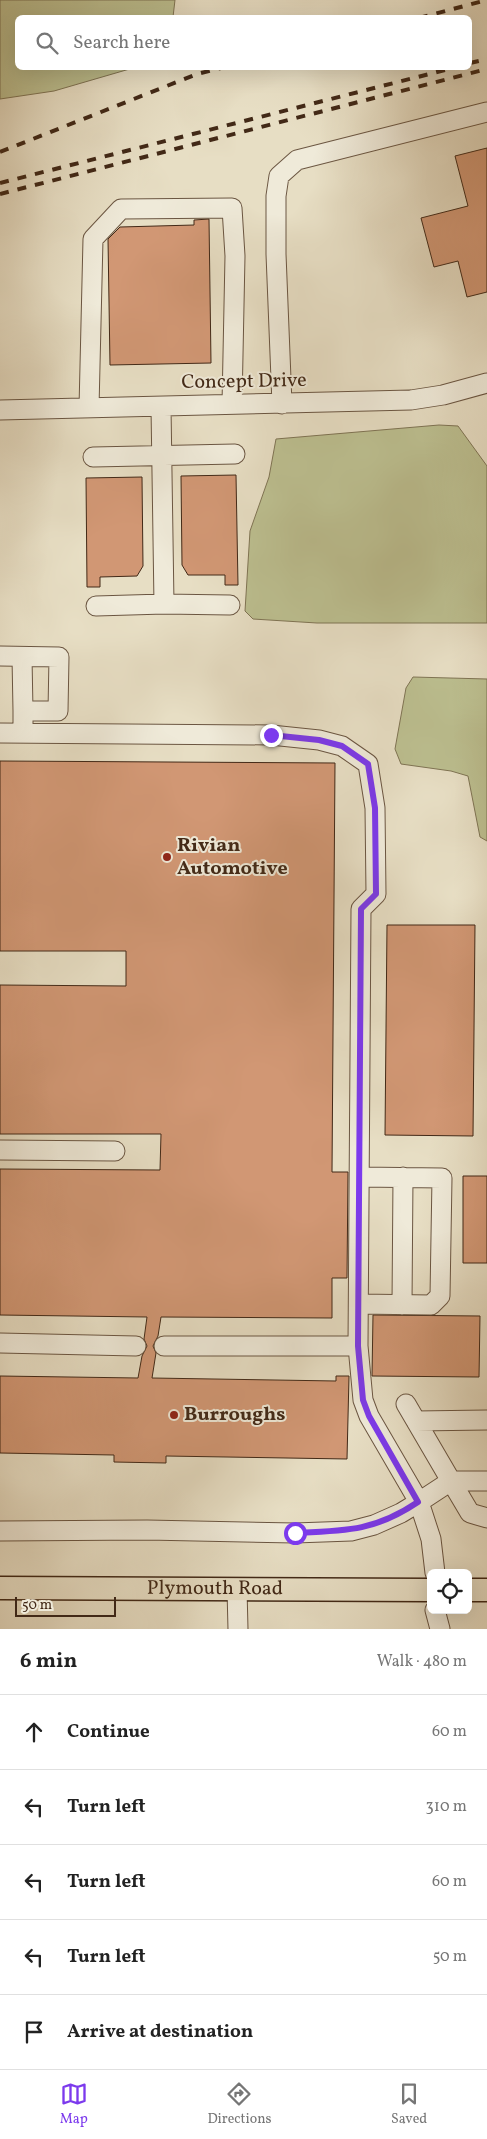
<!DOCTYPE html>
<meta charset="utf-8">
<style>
:root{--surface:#fff;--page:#f2f2f2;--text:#222;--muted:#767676;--line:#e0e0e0;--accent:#7c3aed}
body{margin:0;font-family:Vollkorn,serif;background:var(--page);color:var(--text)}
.controls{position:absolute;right:15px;bottom:15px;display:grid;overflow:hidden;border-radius:8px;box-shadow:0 5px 20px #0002}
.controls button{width:45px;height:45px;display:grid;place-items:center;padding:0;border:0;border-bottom:1px solid var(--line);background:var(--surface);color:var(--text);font:25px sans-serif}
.scale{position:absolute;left:15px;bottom:12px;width:101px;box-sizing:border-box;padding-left:5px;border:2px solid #422917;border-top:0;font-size:14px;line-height:18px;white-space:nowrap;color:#422917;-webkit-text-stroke:4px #efead9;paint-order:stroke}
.stop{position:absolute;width:15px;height:15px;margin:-11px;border:4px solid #7c3aed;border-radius:50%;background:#fff}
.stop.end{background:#7c3aed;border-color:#fff;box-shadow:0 1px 5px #0008}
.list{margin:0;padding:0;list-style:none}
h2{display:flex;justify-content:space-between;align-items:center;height:65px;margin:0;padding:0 20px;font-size:21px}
h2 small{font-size:16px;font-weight:400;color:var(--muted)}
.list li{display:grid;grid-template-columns:32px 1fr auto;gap:15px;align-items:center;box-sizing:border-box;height:75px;padding:0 20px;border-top:1px solid var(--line)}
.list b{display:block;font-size:19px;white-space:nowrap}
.list em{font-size:16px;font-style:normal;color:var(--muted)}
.icon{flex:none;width:28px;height:28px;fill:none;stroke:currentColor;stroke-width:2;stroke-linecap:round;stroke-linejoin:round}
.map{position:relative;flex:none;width:487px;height:1629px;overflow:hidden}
.search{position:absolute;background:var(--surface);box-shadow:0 5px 20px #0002;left:15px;right:15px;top:15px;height:55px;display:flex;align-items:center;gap:12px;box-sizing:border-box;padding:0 18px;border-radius:8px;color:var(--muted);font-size:19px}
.sheet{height:440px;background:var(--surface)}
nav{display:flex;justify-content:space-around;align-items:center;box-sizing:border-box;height:70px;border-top:1px solid var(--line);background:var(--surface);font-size:14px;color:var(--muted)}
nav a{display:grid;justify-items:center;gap:2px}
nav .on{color:var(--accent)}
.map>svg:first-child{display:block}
</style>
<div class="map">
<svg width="487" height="1629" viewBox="0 0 487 1629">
<rect width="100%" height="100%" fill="#e7dec4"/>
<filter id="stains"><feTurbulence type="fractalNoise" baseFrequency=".004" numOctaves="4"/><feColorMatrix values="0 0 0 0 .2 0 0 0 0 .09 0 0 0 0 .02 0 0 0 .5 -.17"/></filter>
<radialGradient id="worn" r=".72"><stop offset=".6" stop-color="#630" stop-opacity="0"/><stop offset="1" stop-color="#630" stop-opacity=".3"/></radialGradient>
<path fill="#bcbf90" stroke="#7f7454" d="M0 0H175L173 17 18 18V68H133L54 91 0 99Z
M439 425 458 426 487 466V623H317L253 619 245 611 250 531 269 477 276 439Z
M413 677 487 679V841L480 837 468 776 451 771 401 764 395 749 406 688Z"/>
<path fill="#d19774" stroke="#422917" d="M487 148V292L467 297 458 261 434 267 421 218 468 206 455 156Z
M209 219 211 363 110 365 108 239 120 227 194 225V220Z
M236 475 238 585H225V575H188L182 565 181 476Z
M142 477 143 566 137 576 100 577V587H87L86 478Z
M0 761 335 763 332 1172H348L347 1278H332V1318L161 1317 158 1336 153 1346 156 1353 152 1378 336 1381V1376H349L347 1459 166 1456V1463L114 1462V1455L0 1453V1376L138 1378 142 1356 147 1346 144 1339 147 1317 0 1315V1169L160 1170 161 1134H0V985L126 986V951H0Z
M387 925H475L473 1136 385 1135Z
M463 1176H487V1263H463Z
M373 1315 480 1316 479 1377 372 1376Z"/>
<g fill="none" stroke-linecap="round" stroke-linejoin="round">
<defs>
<path id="minor" d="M282 404 276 254V196L279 176 297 160 487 112
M161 407 164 604 230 605
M89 408 93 239 121 209 232 208 235 256 232 404
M0 410 411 400 443 395 487 383
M93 457 235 454
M96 606 164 604
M0 656 59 657 58 711H23V733
M22 657 23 711
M0 733 271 735 319 740 342 746 368 764 375 808 376 894 361 909 358 1346 363 1400 369 1416 419 1502 401 1513 374 1525 351 1531 295 1533 147 1530 0 1531
M0 1150 115 1151
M359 1304 431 1305 440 1296 442 1178 360 1177
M402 1305 403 1177
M0 1343 136 1346
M164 1346H358
M406 1404 451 1481H487
M416 1421 487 1420
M435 1573 431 1539 419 1502 451 1481 470 1513 487 1518
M237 1589 238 1629
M435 1610 440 1629"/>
<g id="major">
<path id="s1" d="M0 1588 431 1590"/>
<path d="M468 1590H487"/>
</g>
</defs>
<use href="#minor" stroke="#6b5642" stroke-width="21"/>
<use href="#major" stroke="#422917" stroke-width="25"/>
<use href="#minor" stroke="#efead9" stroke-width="19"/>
<use href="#major" stroke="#e7dec4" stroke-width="22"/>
<path stroke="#422917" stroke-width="4" stroke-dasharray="9 9" stroke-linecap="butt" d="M419 18 487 0
M470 63 487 59
M0 152 197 74 221 68
M0 183 453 68
M0 194 487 69"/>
</g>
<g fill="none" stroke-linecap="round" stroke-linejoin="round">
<path stroke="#7c3aed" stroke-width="6" d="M271 735 319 740 342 746 368 764 375 808 376 894 361 909 358 1346 363 1400 369 1416 418 1502C375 1531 346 1531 295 1533"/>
</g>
<g fill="#8f2418" stroke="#efead9" stroke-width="2">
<circle cx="167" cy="857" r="5"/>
<circle cx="174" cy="1415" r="5"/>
</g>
<g text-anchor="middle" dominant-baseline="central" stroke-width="4" stroke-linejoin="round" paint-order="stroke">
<g font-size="20" fill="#422917" stroke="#efead9">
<text transform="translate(244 382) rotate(-1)">Concept Drive</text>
<text stroke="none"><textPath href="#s1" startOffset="215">Plymouth Road</textPath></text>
</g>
<g font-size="20" font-weight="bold" fill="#422917" stroke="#efead9" text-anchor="start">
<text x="177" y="846">Rivian<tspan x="177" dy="23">Automotive</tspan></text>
<text x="184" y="1415">Burroughs</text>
</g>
</g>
<rect width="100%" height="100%" filter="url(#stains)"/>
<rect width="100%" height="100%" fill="url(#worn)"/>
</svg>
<div class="controls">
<button><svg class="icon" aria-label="locate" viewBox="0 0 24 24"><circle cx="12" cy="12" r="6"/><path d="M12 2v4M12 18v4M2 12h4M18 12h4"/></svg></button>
</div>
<div class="scale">50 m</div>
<div class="stop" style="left:295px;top:1533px"></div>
<div class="stop end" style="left:271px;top:735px"></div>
<div class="search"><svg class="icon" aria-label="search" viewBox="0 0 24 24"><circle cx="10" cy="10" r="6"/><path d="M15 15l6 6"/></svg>Search here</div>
</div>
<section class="sheet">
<h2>6 min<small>Walk · 480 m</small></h2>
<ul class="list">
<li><svg class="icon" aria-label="ahead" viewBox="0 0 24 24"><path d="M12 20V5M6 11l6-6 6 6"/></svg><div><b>Continue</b></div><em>60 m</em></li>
<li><svg class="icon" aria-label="left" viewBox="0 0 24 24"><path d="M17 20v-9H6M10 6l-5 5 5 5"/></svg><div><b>Turn left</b></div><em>310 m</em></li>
<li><svg class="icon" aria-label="left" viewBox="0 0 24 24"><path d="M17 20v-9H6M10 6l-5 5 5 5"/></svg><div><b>Turn left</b></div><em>60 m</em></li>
<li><svg class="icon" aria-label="left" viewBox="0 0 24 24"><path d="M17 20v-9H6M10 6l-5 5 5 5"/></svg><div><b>Turn left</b></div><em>50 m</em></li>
<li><svg class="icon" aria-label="arrive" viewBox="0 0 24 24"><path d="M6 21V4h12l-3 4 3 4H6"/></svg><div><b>Arrive at destination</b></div></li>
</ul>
</section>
<nav>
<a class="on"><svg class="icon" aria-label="map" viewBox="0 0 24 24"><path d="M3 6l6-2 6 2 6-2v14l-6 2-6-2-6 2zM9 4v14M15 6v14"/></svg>Map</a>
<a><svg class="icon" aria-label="directions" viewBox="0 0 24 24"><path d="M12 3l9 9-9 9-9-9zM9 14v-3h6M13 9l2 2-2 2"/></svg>Directions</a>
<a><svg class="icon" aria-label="saved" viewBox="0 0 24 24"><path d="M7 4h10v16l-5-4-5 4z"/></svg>Saved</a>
</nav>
